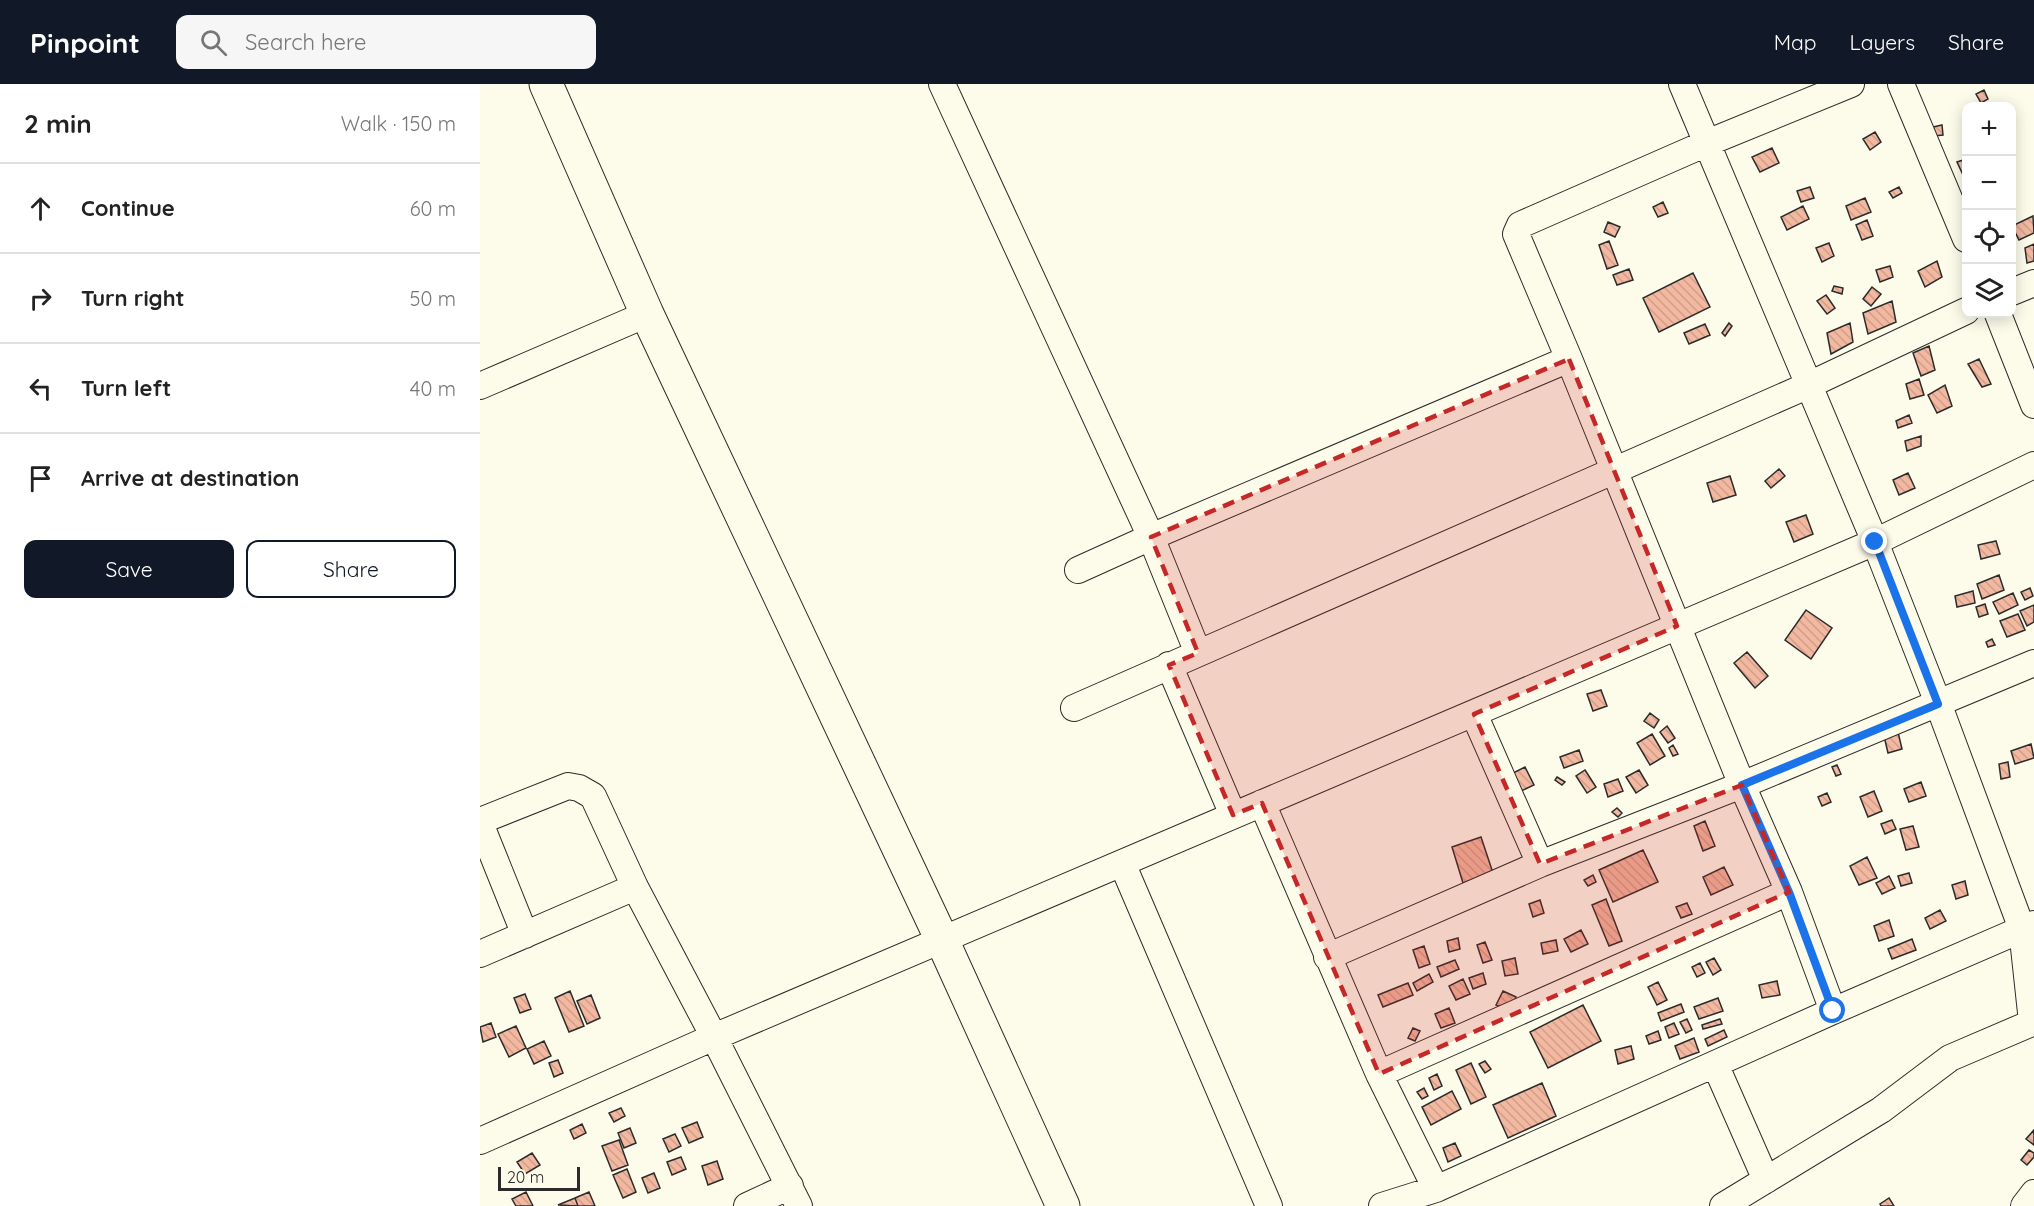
<!DOCTYPE html>
<meta charset="utf-8">
<style>
:root{--surface:#fff;--page:#f6f6f6;--text:#222;--muted:#767676;--line:#e0e0e0;--accent:#111827}
body{margin:0;font-family:Quicksand,sans-serif;background:var(--page);color:var(--text)}
.controls{position:absolute;right:18px;top:18px;display:grid;overflow:hidden;border-radius:12px;box-shadow:0 3px 15px #0003}
.controls button{width:54px;height:54px;display:grid;place-items:center;padding:0;border:0;border-bottom:2px solid var(--line);background:var(--surface);color:var(--text);font:30px sans-serif}
.scale{position:absolute;left:18px;bottom:15px;width:82px;box-sizing:border-box;padding-left:6px;border:3px solid #2b2b2b;border-top:0;font-size:16px;line-height:21px;white-space:nowrap;color:#2b2b2b;-webkit-text-stroke:4px #fdfbea;paint-order:stroke}
.stop{position:absolute;width:18px;height:18px;margin:-14px;border:4px solid #1a73e8;border-radius:50%;background:#fff}
.stop.end{background:#1a73e8;border-color:#fff;box-shadow:0 2px 6px #0008}
.list{margin:0;padding:0;list-style:none}
h2{display:flex;justify-content:space-between;align-items:center;height:78px;margin:0;padding:0 24px;font-size:26px}
h2 small{font-size:20px;font-weight:400;color:var(--muted)}
.list li{display:grid;grid-template-columns:39px 1fr auto;gap:18px;align-items:center;box-sizing:border-box;height:90px;padding:0 24px;border-top:2px solid var(--line)}
.list b{display:block;font-size:22px;white-space:nowrap}
.list em{font-size:20px;font-style:normal;color:var(--muted)}
.actions{display:flex;gap:12px;padding:18px 24px}
.actions a{flex:1;padding:14px 0;border:2px solid var(--accent);border-radius:12px;text-align:center;font-size:21px;color:var(--accent)}
.actions .main{background:var(--accent);color:#fff}
.icon{flex:none;width:33px;height:33px;fill:none;stroke:currentColor;stroke-width:2;stroke-linecap:round;stroke-linejoin:round}
.map{position:relative;flex:none;width:1554px;height:1122px;overflow:hidden}
header{display:flex;align-items:center;gap:36px;box-sizing:border-box;height:84px;padding:0 30px;background:var(--accent);color:#fff}
header strong{font-size:28px}
nav{display:flex;gap:33px;margin-inline-start:auto;font-size:21px}
.search{width:420px;height:54px;background:var(--page);display:flex;align-items:center;gap:15px;box-sizing:border-box;padding:0 21px;border-radius:12px;color:var(--muted);font-size:22px}
main{display:flex}
aside{flex:1;background:var(--surface)}
.map>svg:first-child{display:block}
</style>
<header>
<strong>Pinpoint</strong>
<div class="search"><svg class="icon" aria-label="search" viewBox="0 0 24 24"><circle cx="10" cy="10" r="6"/><path d="M15 15l6 6"/></svg>Search here</div>
<nav><a>Map</a><a>Layers</a><a>Share</a></nav>
</header>
<main>
<aside>
<h2>2 min<small>Walk · 150 m</small></h2>
<ul class="list">
<li><svg class="icon" aria-label="ahead" viewBox="0 0 24 24"><path d="M12 20V5M6 11l6-6 6 6"/></svg><div><b>Continue</b></div><em>60 m</em></li>
<li><svg class="icon" aria-label="right" viewBox="0 0 24 24"><path d="M7 20v-9h11M14 6l5 5-5 5"/></svg><div><b>Turn right</b></div><em>50 m</em></li>
<li><svg class="icon" aria-label="left" viewBox="0 0 24 24"><path d="M17 20v-9H6M10 6l-5 5 5 5"/></svg><div><b>Turn left</b></div><em>40 m</em></li>
<li><svg class="icon" aria-label="arrive" viewBox="0 0 24 24"><path d="M6 21V4h12l-3 4 3 4H6"/></svg><div><b>Arrive at destination</b></div></li>
</ul>
<div class="actions"><a class="main">Save</a><a>Share</a></div>
</aside>
<div class="map">
<svg width="1554" height="1122" viewBox="0 0 1554 1122">
<defs>
<pattern id="building-back-hatch" width="6" height="6" patternUnits="userSpaceOnUse" patternTransform="scale(1.5)"><rect width="6" height="6" fill="#f2b8a0"/><path d="M-1 5l2 2M0 0l6 6M5-1l2 2" fill="none" stroke="#d09e8a"/></pattern>
</defs>
<rect width="100%" height="100%" fill="#fdfbea"/>
<path fill="url(#building-back-hatch)" stroke="#2b2b2b" stroke-width="1.5" d="M1504 6 1508 15 1501 19 1496 10Z
M1462 41 1463 51 1454 52 1453 43Z
M1395 48 1401 58 1390 66 1383 55Z
M1292 64 1299 79 1280 88 1272 73Z
M1486 75V92L1484 93 1477 78Z
M1330 103 1334 114 1321 118 1317 107Z
M1419 103 1422 109 1413 114 1409 108Z
M1385 114 1391 128 1371 136 1366 122Z
M1183 118 1188 129 1178 133 1173 123Z
M1323 122 1329 135 1307 146 1301 133Z
M1553 132 1554 149 1539 156 1532 142Z
M1387 136 1393 152 1382 156 1376 141Z
M1128 138 1140 143 1135 153 1124 148Z
M1129 157 1138 181 1127 185 1119 161Z
M1349 159 1354 172 1342 178 1336 164Z
M1554 160V177L1547 179 1545 164Z
M1457 177 1462 193 1445 203 1438 187Z
M1410 182 1413 193 1400 198 1396 186Z
M1149 185 1153 196 1137 201 1133 191Z
M1213 189 1230 223 1179 248 1163 214Z
M1354 202 1363 204 1362 210 1352 207Z
M1392 203 1401 210 1391 222 1383 215Z
M1346 211 1355 224 1347 230 1337 217Z
M1412 217 1416 238 1388 250 1383 229Z
M1249 239 1252 242 1245 252 1242 249Z
M1370 239 1373 258 1351 270 1347 249Z
M1225 240 1230 251 1209 260 1204 249Z
M1449 262 1455 286 1441 292 1433 269Z
M1499 275 1511 300 1502 303 1488 280Z
M1439 295 1444 311 1430 315 1426 300Z
M1465 301 1472 322 1457 329 1448 311Z
M1429 331 1432 339 1418 344 1416 337Z
M1441 352V362L1427 367 1425 357Z
M1299 385 1305 392 1291 404 1285 397Z
M1428 389 1435 404 1419 411 1413 396Z
M1250 392 1256 411 1233 418 1227 399Z
M1326 431 1333 450 1314 458 1306 438Z
M1516 457 1520 470 1501 475 1498 461Z
M1519 491 1524 506 1502 515 1497 500Z
M1550 504 1553 512 1545 516 1541 508Z
M1493 507 1495 519 1477 523 1475 512Z
M1533 509 1538 521 1519 530 1513 518Z
M1505 520 1508 530 1499 533 1496 523Z
M1554 521V538L1547 542 1540 527Z
M1326 526 1352 544 1331 575 1305 556Z
M1538 530 1545 546 1527 553 1520 537Z
M1512 555 1515 561 1508 563 1506 558Z
M1267 568 1288 592 1275 604 1254 579Z
M1121 606 1127 622 1113 627 1107 610Z
M1170 629 1179 636 1174 644 1164 637Z
M1187 642 1195 654 1188 659 1180 648Z
M1418 648 1422 665 1408 669 1404 652Z
M1172 650 1185 672 1170 681 1157 659Z
M1551 660 1554 674 1535 680 1531 667Z
M1193 661 1198 670 1193 672 1189 664Z
M1099 666 1103 677 1084 684 1080 673Z
M1528 678 1530 693 1521 695 1519 680Z
M1357 681 1361 690 1356 692 1352 683Z
M1045 683 1054 701 1039 708 1031 690Z
M1105 686 1116 703 1107 709 1096 692Z
M1159 686 1168 701 1156 709 1146 693Z
M1077 693 1085 698 1082 701 1075 696Z
M1138 695 1143 707 1128 713 1124 700Z
M1441 698 1446 712 1429 718 1424 705Z
M1394 707 1402 727 1388 733 1380 713Z
M1347 709 1351 718 1342 722 1338 713Z
M1137 724 1142 729 1138 733 1132 728Z
M1412 736 1416 745 1405 750 1401 740Z
M1225 737 1235 762 1223 767 1214 742Z
M1433 742 1439 763 1426 766 1420 745Z
M1001 753 1013 789 983 799 972 763Z
M1163 766 1178 798 1133 818 1119 786Z
M1387 773 1397 794 1379 801 1370 782Z
M1244 783 1253 801 1231 811 1223 793Z
M1429 789 1432 799 1421 802 1418 792Z
M1113 791 1116 798 1108 802 1104 796Z
M1409 792 1415 804 1402 810 1396 799Z
M1485 797 1488 811 1476 815 1472 801Z
M1126 815 1142 857 1129 862 1112 821Z
M1060 816 1064 829 1053 833 1049 820Z
M1207 819 1212 830 1201 834 1196 823Z
M1460 826 1466 837 1450 845 1445 834Z
M1409 836 1414 852 1399 857 1394 842Z
M1101 846 1108 860 1091 868 1084 855Z
M978 854 980 865 969 868 967 857Z
M1432 855 1436 866 1412 875 1408 865Z
M1076 856 1078 867 1063 870 1061 859Z
M1005 858 1012 876 1003 879 997 861Z
M944 862 950 880 939 884 933 866Z
M1035 874 1038 890 1025 892 1022 877Z
M1234 874 1241 886 1233 891 1226 878Z
M975 876 979 885 961 893 957 883Z
M1220 879 1225 889 1217 893 1212 883Z
M1003 889 1006 900 993 905 989 894Z
M949 890 953 898 937 907 933 899Z
M983 895 990 910 976 916 969 902Z
M1297 897 1300 911 1282 914 1279 901Z
M1178 898 1187 916 1177 921 1168 903Z
M928 899 933 911 903 923 898 911Z
M90 907 104 942 89 948 75 914Z
M1023 907 1036 913 1030 927 1016 921Z
M45 910 51 925 40 929 34 914Z
M111 911 120 934 107 940 97 917Z
M1238 914 1243 927 1219 935 1214 923Z
M1201 920 1204 928 1181 937 1178 929Z
M1103 921 1121 957 1068 984 1050 948Z
M969 924 975 939 961 944 955 930Z
M1207 935 1212 946 1206 949 1200 938Z
M1240 935 1242 940 1223 945 1222 941Z
M11 939 16 953 3 958 0 943Z
M1194 939 1199 950 1189 954 1185 943Z
M36 942 46 964 29 973 18 950Z
M933 944 940 947 935 957 928 954Z
M1244 946 1247 953 1228 962 1225 955Z
M1178 947 1181 956 1169 960 1166 952Z
M1214 954 1219 968 1200 975 1195 962Z
M64 957 71 972 54 980 47 965Z
M1151 962 1154 975 1138 980 1135 966Z
M78 976 83 989 74 993 69 979Z
M1005 977 1011 985 1005 989 999 980Z
M991 979 1006 1013 991 1020 976 986Z
M957 990 962 1002 954 1006 949 994Z
M1062 999 1076 1032 1028 1054 1013 1021Z
M944 1004 948 1012 942 1015 937 1008Z
M972 1007 981 1025 951 1041 942 1023Z
M141 1024 145 1032 134 1038 129 1029Z
M217 1038 223 1053 209 1059 202 1044Z
M102 1040 106 1049 94 1055 90 1046Z
M150 1044 156 1059 144 1064 138 1049Z
M1554 1046V1061L1546 1055Z
M195 1050 201 1062 189 1068 183 1055Z
M139 1056 148 1081 132 1087 122 1062Z
M975 1059 981 1072 968 1078 963 1064Z
M1549 1066 1554 1069V1073L1547 1081 1541 1076Z
M52 1069 60 1081 45 1090 37 1078Z
M201 1073 206 1085 192 1091 187 1078Z
M237 1077 243 1095 228 1101 222 1082Z
M147 1085 156 1108 143 1114 133 1091Z
M174 1089 180 1104 168 1109 162 1094Z
M46 1108 53 1122H36L32 1115Z
M109 1108 115 1122H98L95 1114Z
M95 1114 98 1122 78 1121Z
M1409 1114 1414 1122H1401L1400 1120Z"/>
<g fill="none" stroke-linecap="round" stroke-linejoin="round">
<defs>
<path id="minor" d="M462 0 671 453 718 569
M1202 0 1395 458 1458 619 1542 845 1552 938
M1421 0 1486 155
M1532 208 1554 199
M1518 230 1554 321
M0 302 167 230
M598 486 671 453 1089 275
M689 581 753 731
M594 624 1329 301 1486 227
M994 630 1060 780
M782 719 899 990 956 1105
M0 737 88 702 99 704 113 712 155 803 234 953 319 1122
M0 739 45 851
M642 779 789 1122
M0 870 155 803
M847 873 1060 780 1262 701 1554 579
M1353 927 1309 808 1262 701 1089 275 1036 150 1040 141 1227 59 1371 0
M1235 980 1286 1096
M899 990 1309 808
M0 1057 234 953 1395 458 1554 381
M267 1122 310 1102
M902 1122 956 1105 1353 927 1554 840
M1243 1122 1401 1026 1470 974 1554 938
M1544 1122 1554 1109"/>
<path id="primary" d="M66 0 167 230 462 856 583 1122"/>
</defs>
<use href="#minor" stroke="#2b2b2b" stroke-width="28"/>
<use href="#primary" stroke="#2b2b2b" stroke-width="35"/>
<use href="#minor" stroke="#fdfbea" stroke-width="26"/>
<use href="#primary" stroke="#fdfbea" stroke-width="33"/>
</g>
<g fill="none" stroke-linecap="round" stroke-linejoin="round">
<path stroke="#1a73e8" stroke-width="8" d="M1353 927 1309 808 1262 701 1458 620 1395 458"/>
</g>
<path fill="#c62828" fill-opacity="0.2" stroke="#c62828" stroke-width="4.5" stroke-dasharray="12 8" stroke-linejoin="round" d="M1089 275 1197 542 994 630 1060 780 1262 701 1309 808 899 990 782 719 753 731 689 581 718 569 671 453Z"/>
</svg>
<div class="controls">
<button>+</button>
<button>−</button>
<button><svg class="icon" aria-label="locate" viewBox="0 0 24 24"><circle cx="12" cy="12" r="6"/><path d="M12 2v4M12 18v4M2 12h4M18 12h4"/></svg></button>
<button><svg class="icon" aria-label="layers" viewBox="0 0 24 24"><path d="M12 4l9 5-9 5-9-5zM3 14l9 5 9-5"/></svg></button>
</div>
<div class="scale">20 m</div>
<div class="stop" style="left:1353px;top:927px"></div>
<div class="stop end" style="left:1395px;top:458px"></div>
</div>
</main>
